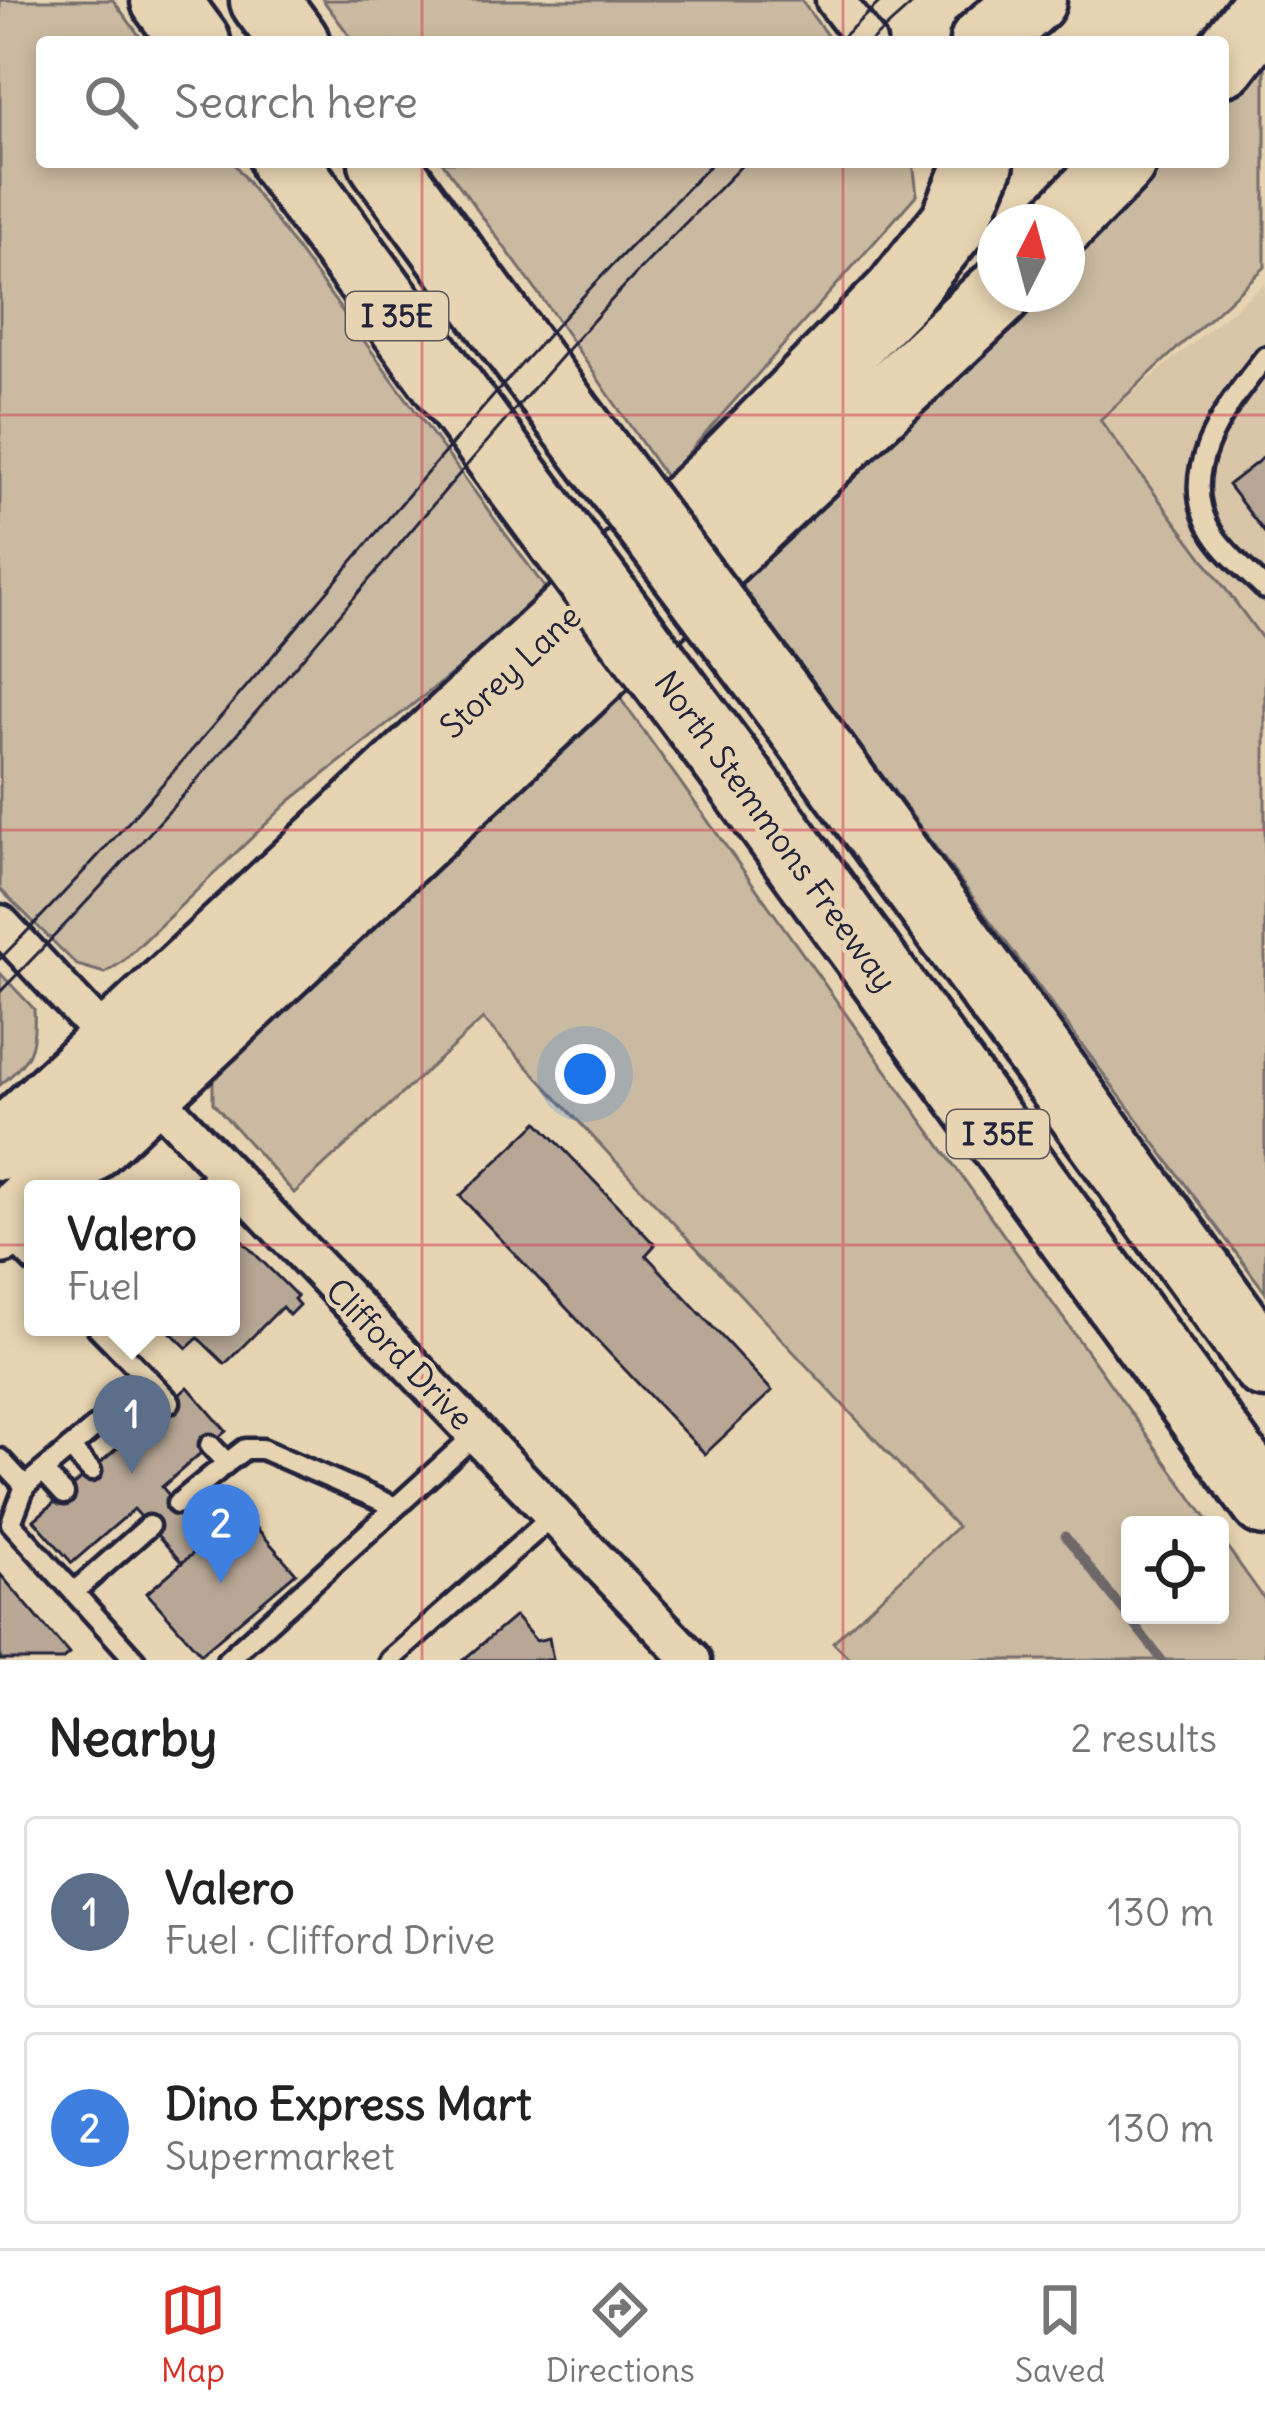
<!DOCTYPE html>
<meta charset="utf-8">
<style>
:root{--surface:#fff;--page:#f2f2f2;--text:#222;--muted:#767676;--line:#e0e0e0;--accent:#d93025}
body{margin:0;font-family:Delius,sans-serif;background:var(--page);color:var(--text)}
.controls{position:absolute;right:36px;bottom:36px;display:grid;overflow:hidden;border-radius:12px;box-shadow:0 6px 18px #0003}
.controls button{width:108px;height:108px;display:grid;place-items:center;padding:0;border:0;border-bottom:3px solid var(--line);background:var(--surface);color:var(--text);font:60px sans-serif}
.compass{position:absolute;left:977px;top:204px;width:108px;height:108px;border-radius:50%;background:var(--surface);box-shadow:0 6px 18px #0003;rotate:6deg}
.you{position:absolute;left:585px;top:1074px;width:42px;height:42px;margin:-30px;border:9px solid #fff;border-radius:50%;background:#1a73e8;box-shadow:0 0 0 18px #1a73e833}
.badge{display:grid;place-items:center;width:78px;height:78px;border-radius:50%;background:var(--accent);color:#fff;font-size:39px;font-weight:700}
.pin{position:absolute;translate:-50% -99px;filter:drop-shadow(0 3px 6px #0008)}
.pin::after{content:'';position:absolute;top:63px;width:42px;height:36px;background:inherit;clip-path:polygon(0 0,100% 0,50% 100%)}
.popup{position:absolute;left:24px;top:1180px;width:216px;height:156px;box-sizing:border-box;display:grid;place-content:center;border-radius:12px;background:var(--surface);filter:drop-shadow(0 3px 9px #0005);font-size:39px;white-space:nowrap;color:var(--muted)}
.popup b{font-size:45px;color:var(--text)}
.popup::after{content:'';position:absolute;left:50%;top:100%;margin-left:-24px;border:24px solid transparent;border-top-color:var(--surface)}
.list{margin:0;padding:0;list-style:none}
h2{display:flex;justify-content:space-between;align-items:center;height:156px;margin:0;padding:0 48px;font-size:51px}
h2 small{font-size:39px;font-weight:400;color:var(--muted)}
.list li{display:grid;grid-template-columns:78px 1fr auto;gap:36px;align-items:center;box-sizing:border-box;height:192px;margin:0 24px 24px;padding:0 24px;border:3px solid var(--line);border-radius:12px}
.list b{display:block;font-size:45px;white-space:nowrap}
.list p{margin:0;font-size:39px;white-space:nowrap;color:var(--muted)}
.list em{font-size:39px;font-style:normal;color:var(--muted)}
.icon{flex:none;width:66px;height:66px;fill:none;stroke:currentColor;stroke-width:2;stroke-linecap:round;stroke-linejoin:round}
.map{position:relative;flex:none;width:1265px;height:1660px;overflow:hidden}
.search{position:absolute;background:var(--surface);box-shadow:0 6px 18px #0003;left:36px;right:36px;top:36px;height:132px;display:flex;align-items:center;gap:30px;box-sizing:border-box;padding:0 42px;border-radius:12px;color:var(--muted);font-size:45px}
.sheet{height:588px;background:var(--surface)}
nav{display:flex;justify-content:space-around;align-items:center;box-sizing:border-box;height:168px;border-top:3px solid var(--line);background:var(--surface);font-size:33px;color:var(--muted)}
nav a{display:grid;justify-items:center;gap:6px}
nav .on{color:var(--accent)}
.map>svg:first-child{display:block}
</style>
<div class="map">
<svg width="1265" height="1660" viewBox="0 0 1265 1660">
<rect width="100%" height="100%" fill="#e7d4b2"/>
<filter id="ink" filterUnits="userSpaceOnUse"><feTurbulence type="fractalNoise" baseFrequency=".00833" numOctaves="2"/><feDisplacementMap in="SourceGraphic" scale="24" xChannelSelector="R" yChannelSelector="G"/><feConvolveMatrix kernelMatrix="1 2 1 2 8 2 1 2 1" color-interpolation-filters="sRGB"/></filter>
<g filter="url(#ink)">
<path fill="#d9c6a9" d="M1265 283V642L1100 420Z"/>
<path fill="#cabaa1" stroke="#766e6e" stroke-width="3" d="M0 0H113L144 42H42V162H233L551 596 290 801 122 962 105 973 77 965 0 889Z
M323 0H801L832 42H354Z
M1265 64V267L1100 420 1265 642V1292L739 582 1032 294H1067V260L1166 162H1223V105Z
M442 162H913L917 194 666 478 552 312Z
M615 691 1211 1525H1130V1615H1220V1537L1265 1600V1660H851L833 1642 957 1527 483 1019 294 1193 213 1103V1078Z
M0 973 34 1009C36 1049 31 1060 0 1085Z"/>
<g fill="none" stroke-linecap="round" stroke-linejoin="round">
<path stroke="#6e6769" stroke-width="9" d="M1065 1536 1162 1660"/>
</g>
<path fill="#b7a794" stroke="#22223b" stroke-width="3" d="M1265 456V533L1228 485Z
M538 1122 655 1245 646 1255 772 1391 705 1454 460 1196Z
M238 1237 297 1296 294 1299 299 1305 289 1315 282 1307 225 1364 198 1338 187 1348 165 1327H231V1244Z
M188 1387 226 1431 162 1487 208 1540 182 1563 134 1509 72 1563 34 1520Z
M242 1511 296 1573 201 1654 147 1593Z
M0 1574 69 1654 62 1660H0Z
M515 1616 536 1641 549 1638 553 1660H463Z"/>
<g fill="none" stroke-linecap="round" stroke-linejoin="round">
<defs>
<path id="lane" d="M1265 357C1228 405 1172 472 1213 534 1226 554 1248 572 1265 589
M200 1189 223 1169
M7 1237 33 1263
M150 1381 170 1402
M115 1410 135 1433
M70 1448 91 1471
M0 1459 25 1486 150 1381 97 1327
M227 1463 245 1449H262L396 1507 476 1434
M43 1471 64 1494
M25 1486 11 1523 135 1660
M177 1504 227 1463 210 1445
M74 1592 149 1526
M227 1660 396 1507
M390 1660 554 1515"/>
<path id="street" d="M835 0 867 42
M0 924 112 1044 150 1092 692 1660"/>
<path id="highway" d="M165 0 196 42
M264 0 295 42
M984 42 1032 0
M1223 62 1265 7
M284 162 509 469
M383 162 566 413
M1063 222 1122 162
M792 713 1265 1364
M731 767 1265 1502
M0 1146 719 475 897 295 954 223 980 162
M45 1189 998 294
M0 1230 33 1200"/>
</defs>
<use href="#lane" stroke="#22223b" stroke-width="27"/>
<use href="#street" stroke="#22223b" stroke-width="45"/>
<use href="#highway" stroke="#22223b" stroke-width="75"/>
<use href="#lane" stroke="#e7d4b2" stroke-width="18"/>
<use href="#street" stroke="#e7d4b2" stroke-width="36"/>
<use href="#highway" stroke="#e7d4b2" stroke-width="66"/>
<path stroke="#22223b" stroke-width="3" d="M837 42 882 0
M870 42 917 0
M0 959C208 749 385 510 586 293 627 249 671 206 713 162
M0 992C213 777 398 538 599 314 646 261 697 212 745 162"/>
<defs>
<path id="highway-bridge" d="M566 413 792 713
M509 469 731 767"/>
</defs>
<use href="#highway-bridge" stroke="#22223b" stroke-width="75" stroke-linecap="butt"/>
<use href="#highway-bridge" stroke="#e7d4b2" stroke-width="66"/>
</g>
</g>
<path fill="none" stroke="#d1495b" stroke-width="3" stroke-opacity="0.55" d="M422 0V42M843 0V42M422 162V1660M843 162V1660M0 415H1265M0 830H1265M0 1245H1265"/>
<g text-anchor="middle" dominant-baseline="central" stroke-width="9" stroke-linejoin="round" paint-order="stroke">
<g fill="#e7d4b2" stroke="#5d575f" stroke-width="3">
<rect x="346" y="292" width="102" height="48" rx="9"/>
<rect x="947" y="1110" width="102" height="48" rx="9"/>
</g>
<g font-size="30" font-weight="bold" fill="#22223b">
<text x="397" y="316">I 35E</text>
<text x="998" y="1134">I 35E</text>
</g>
<g font-size="33" fill="#22223b" stroke="#e7d4b2">
<text transform="translate(510 671) rotate(-43)">Storey Lane</text>
<text transform="translate(776 831) rotate(54)">North Stemmons Freeway</text>
<text transform="translate(400 1354) rotate(46)">Clifford Drive</text>
</g>
</g>
</svg>
<div class="controls">
<button><svg class="icon" aria-label="locate" viewBox="0 0 24 24"><circle cx="12" cy="12" r="6"/><path d="M12 2v4M12 18v4M2 12h4M18 12h4"/></svg></button>
</div>
<svg class="compass" viewBox="-18 -18 36 36"><path d="M0-13l5 13h-10z" fill="#e53935"/><path d="M0 13l5-13h-10z" fill="#767676"/></svg>
<div class="you"></div>
<div class="pin badge" style="left:132px;top:1474px;background:#5c6f8a">1</div>
<div class="popup"><b>Valero</b>Fuel</div>
<div class="pin badge" style="left:221px;top:1583px;background:#3f7fe0">2</div>
<div class="search"><svg class="icon" aria-label="search" viewBox="0 0 24 24"><circle cx="10" cy="10" r="6"/><path d="M15 15l6 6"/></svg>Search here</div>
</div>
<section class="sheet">
<h2>Nearby<small>2 results</small></h2>
<ul class="list">
<li><span class="badge" style="background:#5c6f8a">1</span><div><b>Valero</b><p>Fuel · Clifford Drive</p></div><em>130 m</em></li>
<li><span class="badge" style="background:#3f7fe0">2</span><div><b>Dino Express Mart</b><p>Supermarket</p></div><em>130 m</em></li>
</ul>
</section>
<nav>
<a class="on"><svg class="icon" aria-label="map" viewBox="0 0 24 24"><path d="M3 6l6-2 6 2 6-2v14l-6 2-6-2-6 2zM9 4v14M15 6v14"/></svg>Map</a>
<a><svg class="icon" aria-label="directions" viewBox="0 0 24 24"><path d="M12 3l9 9-9 9-9-9zM9 14v-3h6M13 9l2 2-2 2"/></svg>Directions</a>
<a><svg class="icon" aria-label="saved" viewBox="0 0 24 24"><path d="M7 4h10v16l-5-4-5 4z"/></svg>Saved</a>
</nav>
